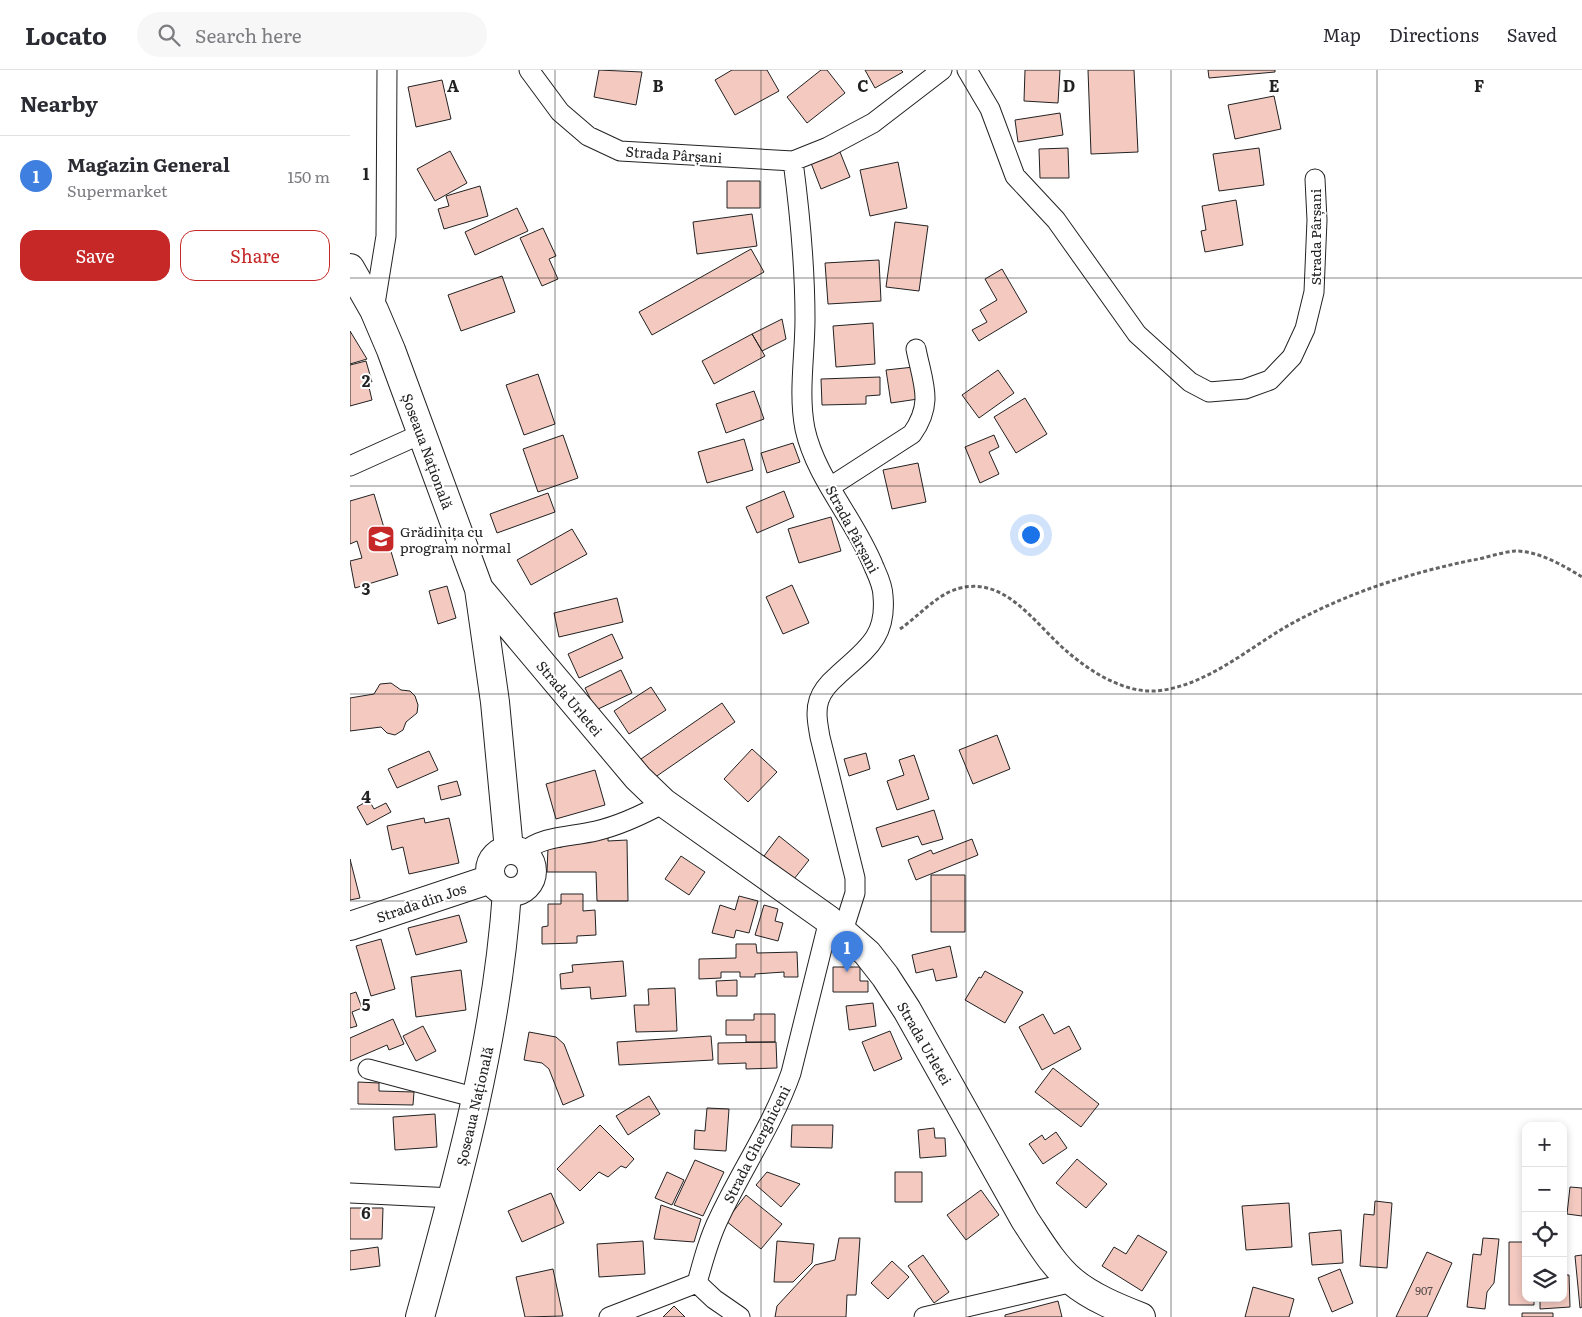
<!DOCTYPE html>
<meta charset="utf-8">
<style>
:root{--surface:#fff;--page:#f7f7f7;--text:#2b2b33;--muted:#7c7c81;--line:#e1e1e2;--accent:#c62828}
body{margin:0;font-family:Literata,serif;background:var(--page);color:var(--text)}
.controls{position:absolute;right:15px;bottom:15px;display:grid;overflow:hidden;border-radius:10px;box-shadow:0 2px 8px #0003}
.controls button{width:45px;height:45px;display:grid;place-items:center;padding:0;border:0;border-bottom:1px solid var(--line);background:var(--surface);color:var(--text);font:25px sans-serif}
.you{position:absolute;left:680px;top:464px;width:18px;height:18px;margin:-12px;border:4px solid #fff;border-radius:50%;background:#1a73e8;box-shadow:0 0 0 8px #1a73e833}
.badge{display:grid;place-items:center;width:32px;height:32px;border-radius:50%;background:var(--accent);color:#fff;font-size:16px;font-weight:700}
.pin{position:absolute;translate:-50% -41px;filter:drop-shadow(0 1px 2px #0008)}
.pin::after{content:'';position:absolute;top:26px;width:18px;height:15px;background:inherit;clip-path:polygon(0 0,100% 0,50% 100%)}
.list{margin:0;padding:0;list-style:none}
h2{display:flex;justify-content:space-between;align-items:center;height:65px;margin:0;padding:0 20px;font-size:21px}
h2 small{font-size:16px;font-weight:400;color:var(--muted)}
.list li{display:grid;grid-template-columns:32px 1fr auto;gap:15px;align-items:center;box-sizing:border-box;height:80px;padding:0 20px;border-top:1px solid var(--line)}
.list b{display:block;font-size:19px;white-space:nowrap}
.list p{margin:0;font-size:16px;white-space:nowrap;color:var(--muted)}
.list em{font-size:16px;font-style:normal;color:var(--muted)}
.actions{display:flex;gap:10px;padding:15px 20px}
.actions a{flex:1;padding:11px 0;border:1px solid var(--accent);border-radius:15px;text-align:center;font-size:18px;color:var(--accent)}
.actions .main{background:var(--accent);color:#fff}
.icon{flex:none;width:28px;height:28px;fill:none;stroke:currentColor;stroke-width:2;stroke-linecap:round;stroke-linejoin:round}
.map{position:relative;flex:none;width:1232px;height:1247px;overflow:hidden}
header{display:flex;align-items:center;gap:30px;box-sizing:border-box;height:70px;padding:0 25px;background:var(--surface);border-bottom:1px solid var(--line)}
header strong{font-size:24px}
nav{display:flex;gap:28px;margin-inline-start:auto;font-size:18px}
.search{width:350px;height:45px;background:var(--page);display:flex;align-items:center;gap:12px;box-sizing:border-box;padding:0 18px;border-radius:28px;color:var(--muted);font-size:19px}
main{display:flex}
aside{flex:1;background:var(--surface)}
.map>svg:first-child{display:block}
</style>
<header>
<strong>Locato</strong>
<div class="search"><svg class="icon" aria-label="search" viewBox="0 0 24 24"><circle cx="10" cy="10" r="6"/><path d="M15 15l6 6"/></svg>Search here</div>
<nav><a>Map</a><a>Directions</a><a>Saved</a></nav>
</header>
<main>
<aside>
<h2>Nearby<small></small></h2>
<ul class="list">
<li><span class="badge" style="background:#3f7fe0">1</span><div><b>Magazin General</b><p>Supermarket</p></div><em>150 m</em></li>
</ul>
<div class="actions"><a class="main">Save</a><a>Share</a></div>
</aside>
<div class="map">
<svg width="1232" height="1247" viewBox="0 0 1232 1247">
<rect width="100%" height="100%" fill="#fff"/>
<path fill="#f3c9c0" stroke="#222" d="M249 0 292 2 286 35 244 27Z
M382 0H417L429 21 385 45 365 10Z
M471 0H477L495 23 457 53 437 27Z
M515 0H551L553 2 525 18Z
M675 0H710L708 33 674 31Z
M738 0H784L788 82 741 84Z
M858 0H925V2L859 8Z
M92 10 101 49 66 57 58 17Z
M924 26 931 59 885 69 878 35Z
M710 43 713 65 668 72 665 50Z
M718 78 719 108H690L689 79Z
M909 78 914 115 869 121 863 84Z
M100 81 117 113 85 131 67 99Z
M490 82 500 107 471 119 461 93Z
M548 92 557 138 520 146 510 100Z
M377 111H410V138H377Z
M130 116 138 146 94 159 88 139 99 136 96 126Z
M886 130 893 175 855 182 851 161 856 160 852 136Z
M167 138 178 161 125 185 115 162Z
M402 144 407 176 347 184 343 152Z
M545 152 578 156 569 221 536 217Z
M193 158 206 186 199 189 208 209 192 216 170 168Z
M401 179 414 202 302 265 289 242Z
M529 190 531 231 478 234 475 193Z
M652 199 677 242 629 271 622 260 637 252 630 240 647 230 635 209Z
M152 206 165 242 111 261 98 225Z
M432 249 436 269 412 281 402 264Z
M523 253 525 294 486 297 483 256Z
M0 261 17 289 0 294Z
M402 264 415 286 364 314 352 291Z
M16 291 22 312 18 313 22 330 0 336V295Z
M564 297 568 329 541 333 536 300Z
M648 300 664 323 629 348 612 325Z
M188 304 205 354 174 365 156 315Z
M530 307V325L516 326V334L472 335 471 309Z
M404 321 414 349 376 363 366 334Z
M675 328 697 364 666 383 644 347Z
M213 365 228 408 188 422 173 379Z
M644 365 649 377 639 382 649 404 630 413 615 377Z
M394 369 403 400 357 413 348 382Z
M443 373 450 392 417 403 411 383Z
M568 393 576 432 542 439 533 400Z
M434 421 444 447 407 463 396 437Z
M198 423 205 442 147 463 140 444Z
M24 424 48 505 5 518 0 491 12 488 7 471 0 474V431Z
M481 447 491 481 449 493 438 459Z
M222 459 237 484 181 515 167 490Z
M442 515 459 553 433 564 416 527Z
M97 516 106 548 88 554 79 521Z
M267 528 273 552 209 567 204 543Z
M262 564 273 588 229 608 218 584Z
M271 600 282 623 246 640 235 618Z
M41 613 51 620 60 621 65 626 68 635 67 643 56 652 53 660 45 665 37 663 31 657 0 661V628L24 624 30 614Z
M301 617 316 640 279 664 264 641Z
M372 633 385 652 304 708 291 689Z
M647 665 660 699 623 714 609 680Z
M402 679 427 702 398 732 374 709Z
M79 681 88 700 47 718 38 699Z
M516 683 520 699 499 706 494 689Z
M564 685 579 729 547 740 537 711 554 705 549 690Z
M245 700 255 735 206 749 196 714Z
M107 711 111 725 91 730 88 716Z
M19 730 24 739 36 733 41 742 17 755 7 737Z
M584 740 593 769 572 775 568 766 532 777 526 758Z
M74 748 75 753 99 748 109 793 59 804 53 777 42 780 37 756Z
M258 765V771L277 770 278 831H247L246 802H197L198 778 212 777 213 772Z
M429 766 459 790 444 809 414 786Z
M622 769 628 785 566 810 558 790 581 780 583 784Z
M331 786 355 802 339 825 315 809Z
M0 789 10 828 0 830Z
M581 805H615V862H581Z
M211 824H233V841L245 840 246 865 227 866V873L192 874V857L198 856V834H211Z
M389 826 408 831 399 863 386 860 384 868 362 863 370 835 385 840Z
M414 835 428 839 425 851 433 853 428 871 405 865Z
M109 845 117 872 66 885 58 858Z
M31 869 45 919 21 926 6 876Z
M386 874H406L407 883 447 882 448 907H434V902L405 904V907H390V902H371V908L349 909V889L386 888Z
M600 876 607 907 586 911 583 899 566 903 562 885Z
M273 891 276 926 241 929 240 917 211 919 210 904 223 902 222 895Z
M483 897H510V911H518V922H483Z
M111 900 116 940 66 947 61 907Z
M635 901 673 922 655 953 615 930 629 907 631 908Z
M387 910V926H367L366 911Z
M325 918 327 961 286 962 284 935H299L298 919Z
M6 922 12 938 2 942 7 956 0 958V924Z
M523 933 526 956 499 960 496 936Z
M404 944H425V972H396V965H376V950H404Z
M693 944 704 964 719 956 731 979 692 1000 669 957Z
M43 949 54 974 39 980 37 975 0 991V968Z
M73 956 86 981 66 991 53 966Z
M540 961 552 989 524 1001 512 972Z
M179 962 206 967 214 974 234 1026 213 1035 199 999 192 993 174 990Z
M361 966 363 990 269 995 267 972Z
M426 972 427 998 396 999V993L368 994V973Z
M703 998 749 1034 731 1057 685 1022Z
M8 1012 29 1013V1021L64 1022 63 1035 8 1034Z
M299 1026 310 1044 278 1065 266 1046Z
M357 1038 379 1039 376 1081 344 1079 345 1060 355 1061Z
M85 1044 87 1077 45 1080 43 1047Z
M250 1055 284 1089 276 1098 271 1096 258 1107 249 1102 230 1121 207 1099Z
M442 1055H483L482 1078 441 1077Z
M584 1058 585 1068H595L596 1086 570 1088 568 1060Z
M706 1062 717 1078 693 1094 679 1074 692 1065 695 1070Z
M727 1089 757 1114 736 1138 706 1113Z
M345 1090 374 1102 353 1146 324 1135Z
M317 1102 334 1110 322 1135 305 1128Z
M417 1102 450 1114 431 1137 406 1115Z
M545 1102H572V1132H545Z
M1220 1117 1232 1118V1146L1217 1144Z
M631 1120 649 1145 616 1170 597 1145Z
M201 1123 214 1153 172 1172 158 1141Z
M396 1125 432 1154 411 1179 376 1151Z
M1025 1131 1042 1133 1037 1198 1010 1196 1014 1144 1024 1145Z
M939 1133 942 1177 896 1180 892 1136Z
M311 1135 351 1149 344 1172 304 1169Z
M0 1138H33L32 1169H0Z
M991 1160 993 1193 962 1195 959 1163Z
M788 1165 817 1182 792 1221 752 1196 764 1177 776 1184Z
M489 1168H510L506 1225H497L496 1247H425L427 1236 465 1195 485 1190Z
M1133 1168 1149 1169 1144 1213 1137 1222 1135 1239 1117 1237 1123 1184 1131 1185Z
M293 1171 295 1204 249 1207 247 1174Z
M427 1171 464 1174 462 1193 443 1212H424Z
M1159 1172H1176V1228H1184V1235H1159Z
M28 1177 30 1196 0 1200V1181Z
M1077 1182 1102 1193 1077 1247H1046Z
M573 1185 599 1222 584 1233 558 1196Z
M1232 1185V1237L1230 1238 1225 1186Z
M542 1191 559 1207 538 1229 521 1213Z
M203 1199 213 1246 175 1247 166 1207Z
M990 1199 1003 1233 982 1242 968 1208Z
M1213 1205H1219L1220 1237 1190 1239V1228H1213Z
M903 1217 944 1229 939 1247H895Z
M708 1231 712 1247H655V1245Z
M324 1236 335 1247H313Z
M1172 1243H1203V1247H1172Z"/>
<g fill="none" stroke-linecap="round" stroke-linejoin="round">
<defs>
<path id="street" d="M179 0 210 42 238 66 270 81 443 91 478 77 523 53 592 0
M617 0 640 39 665 106 706 150 787 264 840 312 859 322 895 319 920 310 942 287 955 259 964 222 967 150 965 109
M443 91C450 144 455 196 455 249 455 286 448 323 455 359 466 409 505 449 524 497 528 506 533 516 533 526 537 568 515 580 487 606 480 612 472 621 469 630 465 642 468 655 470 667L505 808V823L493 861
M24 240 36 166 37 0
M0 396 71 364
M480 417 562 364C584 333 573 314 566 279
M172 783C193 765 220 767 246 761 271 755 292 745 314 733
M18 999 127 1028
M0 1123 103 1128
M347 1213C353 1191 359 1168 369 1148 392 1099 423 1054 441 1003L479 850
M347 1213 364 1229 390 1247
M259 1247 347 1213
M574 1247 723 1212"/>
<path id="secondary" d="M0 198 24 240 41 280 129 519 145 632 159 780
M129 519 288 708 314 733 479 850 517 883 535 906 557 940 675 1150C689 1171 703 1195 722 1211 741 1227 768 1238 791 1247
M140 801a21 21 0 1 1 42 0a21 21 0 1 1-42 0Z
M0 856 141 809
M70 1247C109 1106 147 968 157 822"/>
</defs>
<use href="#street" stroke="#222" stroke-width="21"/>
<use href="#secondary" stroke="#222" stroke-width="30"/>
<path stroke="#646464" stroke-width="3" stroke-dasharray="4 2.5" stroke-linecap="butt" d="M550 559C566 548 581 531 599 522 653 498 685 556 720 584 745 605 780 626 814 620 861 612 899 578 939 555 997 523 1059 503 1123 490 1136 488 1152 482 1165 481 1188 481 1213 495 1232 507"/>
<use href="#street" stroke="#fff" stroke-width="19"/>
<use href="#secondary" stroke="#fff" stroke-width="28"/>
</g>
<path fill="none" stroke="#222" stroke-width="1" stroke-opacity="0.55" d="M205 0V1247M411 0V1247M616 0V1247M821 0V1247M1027 0V1247M0 208H1232M0 416H1232M0 624H1232M0 831H1232M0 1039H1232"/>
<defs>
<symbol id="school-square" viewBox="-11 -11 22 22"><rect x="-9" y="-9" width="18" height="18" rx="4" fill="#c62828" stroke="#fff"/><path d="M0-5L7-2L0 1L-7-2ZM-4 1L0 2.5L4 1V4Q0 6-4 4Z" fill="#fff"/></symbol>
</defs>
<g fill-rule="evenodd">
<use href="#school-square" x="15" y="453" width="32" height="32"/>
</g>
<g text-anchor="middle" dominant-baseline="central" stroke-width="4" stroke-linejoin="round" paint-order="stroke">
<g font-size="11" fill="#564c4a">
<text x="1074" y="1220">907</text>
</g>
<g font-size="14" fill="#222" stroke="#fff">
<text transform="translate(324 84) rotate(4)">Strada Pârșani</text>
<text transform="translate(965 167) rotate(-90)">Strada Pârșani</text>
<text transform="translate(78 381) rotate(70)">Șoseaua Națională</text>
<text transform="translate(503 459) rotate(62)">Strada Pârșani</text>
<text transform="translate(220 628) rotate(50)">Strada Urletei</text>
<text transform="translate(71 832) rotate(-19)">Strada din Jos</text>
<text transform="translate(575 973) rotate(60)">Strada Urletei</text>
<text transform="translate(124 1036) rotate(-77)">Șoseaua Națională</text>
<text transform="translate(406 1074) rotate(-63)">Strada Gherghiceni</text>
</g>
<g font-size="14" fill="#222" stroke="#fff" text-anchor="start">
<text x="50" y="461">Grădinița cu<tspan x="50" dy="16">program normal</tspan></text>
</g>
</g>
<g font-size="16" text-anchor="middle" font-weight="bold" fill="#222" stroke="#fff" stroke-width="4" stroke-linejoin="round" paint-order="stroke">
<text x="103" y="22">A</text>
<text x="308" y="22">B</text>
<text x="513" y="22">C</text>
<text x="719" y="22">D</text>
<text x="924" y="22">E</text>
<text x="1129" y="22">F</text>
<text x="16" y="110">1</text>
<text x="16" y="317">2</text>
<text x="16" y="525">3</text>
<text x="16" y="733">4</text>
<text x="16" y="941">5</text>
<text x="16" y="1149">6</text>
</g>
</svg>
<div class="controls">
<button>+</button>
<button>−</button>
<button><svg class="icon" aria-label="locate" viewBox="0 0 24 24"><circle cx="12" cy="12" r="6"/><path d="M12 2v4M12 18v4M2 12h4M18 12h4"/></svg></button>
<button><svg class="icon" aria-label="layers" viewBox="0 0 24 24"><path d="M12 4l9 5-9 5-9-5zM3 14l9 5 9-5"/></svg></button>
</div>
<div class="you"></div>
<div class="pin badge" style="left:497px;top:902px;background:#3f7fe0">1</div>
</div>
</main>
